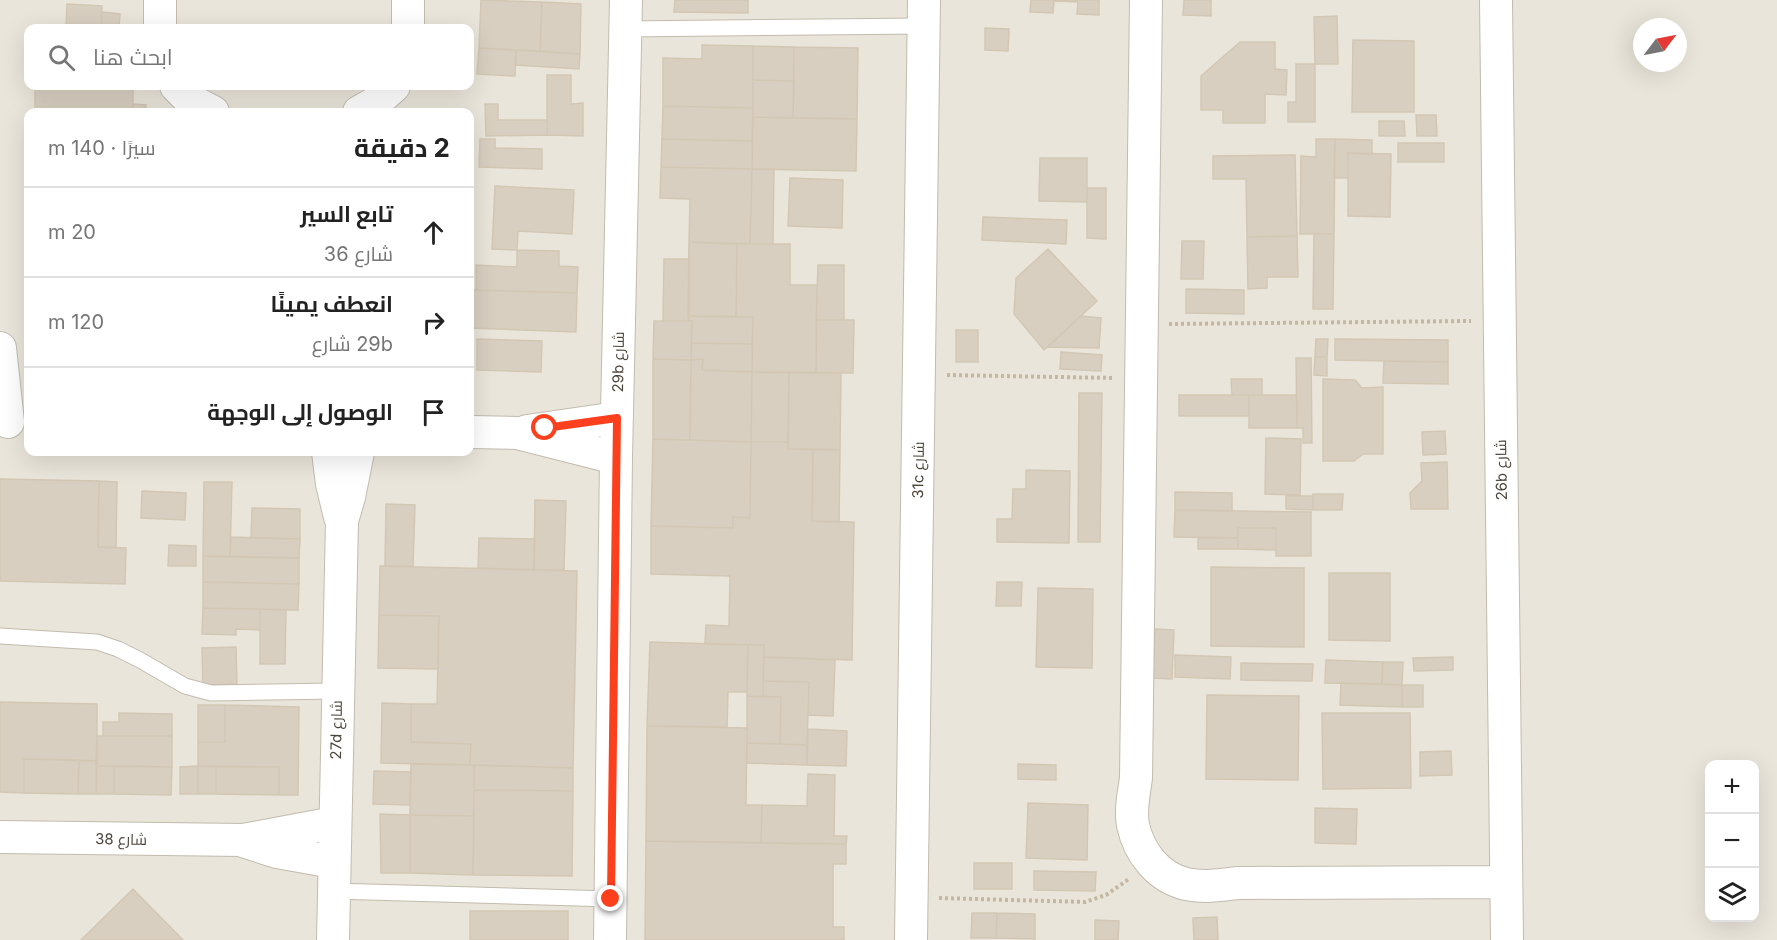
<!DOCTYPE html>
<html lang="ar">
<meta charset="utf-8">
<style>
:root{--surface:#fff;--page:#f6f6f6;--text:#222;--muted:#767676;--line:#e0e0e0}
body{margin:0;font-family:Inter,Cairo,sans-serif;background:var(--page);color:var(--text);direction:rtl}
.controls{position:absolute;right:18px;bottom:18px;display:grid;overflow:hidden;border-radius:12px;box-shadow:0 6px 24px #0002}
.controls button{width:54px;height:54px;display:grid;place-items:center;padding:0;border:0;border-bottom:2px solid var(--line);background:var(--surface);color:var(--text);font:30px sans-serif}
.compass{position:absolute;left:1633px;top:18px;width:54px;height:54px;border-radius:50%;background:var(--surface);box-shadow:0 6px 24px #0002;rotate:58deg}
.stop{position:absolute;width:18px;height:18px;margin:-14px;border:4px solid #fc3f1d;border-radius:50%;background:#fff}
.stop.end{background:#fc3f1d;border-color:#fff;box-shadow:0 2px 6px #0008}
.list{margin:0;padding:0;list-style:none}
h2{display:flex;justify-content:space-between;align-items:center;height:78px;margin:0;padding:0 24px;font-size:26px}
h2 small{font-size:20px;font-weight:400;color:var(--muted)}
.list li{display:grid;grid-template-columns:39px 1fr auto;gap:18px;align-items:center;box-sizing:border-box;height:90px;padding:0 24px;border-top:2px solid var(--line)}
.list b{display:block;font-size:22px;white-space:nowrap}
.list p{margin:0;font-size:20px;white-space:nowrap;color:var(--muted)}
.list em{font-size:20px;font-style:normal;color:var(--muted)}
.icon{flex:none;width:33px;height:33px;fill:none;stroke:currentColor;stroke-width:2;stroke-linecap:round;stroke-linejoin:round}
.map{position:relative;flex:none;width:1777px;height:940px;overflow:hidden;direction:ltr}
.search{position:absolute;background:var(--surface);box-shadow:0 6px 24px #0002;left:24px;top:24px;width:450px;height:66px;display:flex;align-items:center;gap:15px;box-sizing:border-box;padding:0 21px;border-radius:12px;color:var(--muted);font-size:22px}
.panel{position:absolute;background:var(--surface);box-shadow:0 6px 24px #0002;left:24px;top:108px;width:450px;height:348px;border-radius:12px;direction:rtl}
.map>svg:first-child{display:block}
</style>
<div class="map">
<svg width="1777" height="940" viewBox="0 0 1777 940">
<rect width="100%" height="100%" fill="#f6f3ec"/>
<path fill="#eae5da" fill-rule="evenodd" d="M0 0H1777V940H0ZM1642 27H1678V63H1642ZM28 28H470V86H28ZM28 112H470V452H28ZM1710 764H1754V918H1710Z"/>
<path fill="#d8cfc1" stroke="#d3c7b4" stroke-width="1.5" d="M481 0 542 2 540 51 479 48Z
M675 0H748V13L674 12Z
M1031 0H1099V15L1077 14 1078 2 1054 1 1053 13 1030 12Z
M1184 0H1211V16L1183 15Z
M542 2 581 4 580 54 540 51Z
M67 4 102 6 101 28H66Z
M102 12 120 14 119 28H101Z
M1337 16 1338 64H1315L1314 17Z
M985 28 1009 29 1008 51 985 50Z
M1353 40 1414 41V112H1352Z
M1240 42H1275V69L1287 70 1286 95 1265 94V123H1223V110H1201V76Z
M702 45 753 46V108L663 106V58L702 59Z
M753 46 794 47V81L753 80Z
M794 47 858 48 857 119 793 118Z
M479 48 516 50 515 76 477 74Z
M516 50 580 54 579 69 516 65Z
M1296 64H1315V122H1288V102H1296Z
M547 75H571V104L583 103V136L547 135Z
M753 80 794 81 793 118 753 117Z
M35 86H133V112H35Z
M133 104 146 105V112H133Z
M485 104H498V120H547V135L486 136Z
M663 106 753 108 752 141 662 139Z
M1416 115H1436L1437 136H1417Z
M753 117 857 119 856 171 752 169Z
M1379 121H1404L1405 136H1379Z
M480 139H495V148L542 149V169L479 167Z
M662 139 752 141V169L661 167Z
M1316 139H1335L1334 234H1300L1301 156 1316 157Z
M1335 139 1372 140V154L1348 153V178H1334Z
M1398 143H1444V162H1398Z
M1348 153 1391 154 1390 217 1348 216Z
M1295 155 1297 236 1247 237 1246 179H1213V156Z
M1040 158H1087V202L1039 201Z
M661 167 752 169 750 244 689 242 690 199 660 198Z
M752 169H774L773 244H750Z
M790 178 843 180 842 228 788 226Z
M495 186 574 190 572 234 518 231 517 250 492 249Z
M1087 188H1106V239L1087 238Z
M983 217 1067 220 1066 244 982 240Z
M1314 234H1334L1333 309H1313Z
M1297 236 1298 277H1267V288L1248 289 1247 237Z
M1182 241H1204L1203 279H1181Z
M689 242 737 244 736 317 688 316Z
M737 244H790V285H817L816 373 752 372 753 317H736Z
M1048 249 1097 301 1044 350 1014 314 1016 278Z
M517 250 559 251V266L578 267 577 293 476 290V265L517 267Z
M664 259H689V321H663Z
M818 265H844V320H816Z
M1186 289 1244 290V314L1186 313Z
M470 290 577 293 576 332 470 328Z
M688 316 753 317 752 344 691 343 692 321H689Z
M1081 316 1101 318 1099 348 1048 347Z
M816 320H854L853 373H816Z
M654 321H692L691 360 653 359Z
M956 330H978V362H956Z
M477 339 542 341 541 372 477 370Z
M1316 339H1328L1327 357H1315Z
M1335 339 1448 340V362L1335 360Z
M691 343 752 344V372L702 370 703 359 691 360Z
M1061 352 1102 355 1101 371 1060 369Z
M1315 357H1327V376L1314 375Z
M1296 358H1311L1312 443H1303V428H1297Z
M653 359 691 360 690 440 653 439Z
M703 359 702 370 752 372 751 442 690 440 691 360Z
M1384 361 1448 362V384L1383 383Z
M752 372H789L788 442H751Z
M789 372 841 373 840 450 788 449Z
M1231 379H1262V395H1232Z
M1323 379 1355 380 1362 388 1383 387V454H1363L1354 461H1323Z
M1079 393H1102L1100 542H1078Z
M1179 395H1249V416H1179Z
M1249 395H1297V428H1249Z
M1445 431 1446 454 1423 455 1422 432Z
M1266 438 1301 439 1300 495 1265 494Z
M653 439 751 442 750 518 733 517V528L651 526Z
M751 442H788V449H813L812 521 854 522 852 660 764 657V645L705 644 706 625 729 626 730 576 651 574V526L733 528V517L750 518Z
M813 449 840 450 839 522 812 521Z
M1447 462 1448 509H1411L1410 493 1422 481 1421 463Z
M1026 470 1070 471 1069 543 997 542V519H1012L1013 489H1026Z
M0 479 99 481 98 547 126 548 125 584 0 581Z
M99 481 117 482 116 547H98Z
M204 482H232L230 557 203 556Z
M142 491 186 493 185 520 141 518Z
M1175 492 1232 493V511L1175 510Z
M1313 494H1343L1342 510H1313Z
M1286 496H1313V510L1286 509Z
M535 500 566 501 564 570H534Z
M386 504 415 505 413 566H385Z
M252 508 300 509V539L251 538Z
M1175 510 1311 512V556H1276V528H1238V538L1174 537Z
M1238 528H1276V550L1238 549Z
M231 537 300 539 299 558 230 557Z
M479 538 535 539 534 570 478 568Z
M1198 538H1238V549H1198Z
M169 545 196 546V566H168Z
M203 556 299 558V584L203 582Z
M380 566 577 571 573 768 470 765 471 744 411 742V704H437L439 616 379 615Z
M1211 567 1304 568V647L1211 646Z
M1329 573H1390V641L1329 640Z
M203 582 299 584 298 610 203 608Z
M997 582H1022L1021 606H996Z
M1038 588 1093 589 1092 668 1036 667Z
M203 608 260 609V630L236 629V635L202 634Z
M260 609 286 610 285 664H260Z
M379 615 439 616 438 669 378 668Z
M1155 629 1174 630 1172 679 1152 678Z
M650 642 748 645 747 692H728L727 727 647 726Z
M748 645H764L763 697 747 696Z
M236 647 237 684 203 685 202 648Z
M1175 655 1231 657 1230 679 1175 677Z
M764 657 835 660 833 716 808 715 809 682 763 681Z
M1453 657V670L1414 671 1413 658Z
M1326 660 1383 662 1382 684 1325 683Z
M1383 662H1403L1402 685 1382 684Z
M1241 663 1313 664 1312 681 1241 680Z
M763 681 809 682 807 745 780 744 781 697H763Z
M1341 683 1402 685V707L1340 705Z
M1402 685H1423V707H1402Z
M1207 695 1299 696 1298 780 1206 779Z
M747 696 781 697 780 744 747 743Z
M0 702 97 704V761L24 759V793L0 792Z
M382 703 411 704V742L471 744 470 765 381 763Z
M198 705H225V742H198Z
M225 705 299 707 298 795H279V767L198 766V742H225Z
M119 713 172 714V736H103V722H119Z
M1322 713H1410L1411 788 1323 789Z
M647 726 747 728 746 805H762L761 843 646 841Z
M808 729 847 731 846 766 807 765Z
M97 736H172V767L96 766Z
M747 743 807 745V765L747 763Z
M1451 751 1452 775 1420 776V752Z
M24 759 79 760 78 794 24 793Z
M79 760 97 761 96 794H78Z
M411 764 474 765V816L410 815Z
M1018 764 1056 765V780L1018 779Z
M474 765 573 768V791L474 790Z
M96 766H114V794H96Z
M114 766 172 767 171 795 114 794Z
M198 766V794H180V767Z
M198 766 216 767V794H198Z
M216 767H279V795L216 794Z
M374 771 411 772 410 805 373 804Z
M808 774 835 775 834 836H847L846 844 761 843 762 805 807 806Z
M474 790 573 791 572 876 473 875Z
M1028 803 1088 805 1087 860 1026 858Z
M1315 808 1357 809 1356 844 1315 843Z
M380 814 410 815V873H381Z
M410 815 474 816 473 875 410 873Z
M646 841 846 844V864H833V927H844V940H645Z
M974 863H1012V889H974Z
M1034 871 1096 872 1095 891 1034 890Z
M133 889 183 940H81Z
M470 911H568V940H470Z
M972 913H997L996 938H971Z
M997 913 1035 914V939L996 938Z
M1217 917 1218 940H1194L1193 918Z
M1095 920 1119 921 1118 940H1095Z"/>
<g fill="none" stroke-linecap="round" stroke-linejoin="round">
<defs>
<path id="lane" d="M625 29 923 26
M0 636 97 642 118 649 140 660 185 686 211 693 337 691
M333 891 611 899"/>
<path id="street" d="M1146 0 1136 778C1134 793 1130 810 1133 825 1139 853 1158 877 1186 884 1203 888 1221 885 1238 883L1506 882
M1496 0 1507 940
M160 28V0
M408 28V0
M176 86 190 100 213 112
M359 112 375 103 394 86
M0 348 8 422
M527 431 617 418
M470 432 517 433 616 458
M328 452 332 484 340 517
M0 837 243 840 334 823
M243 841 277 852 333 862
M333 940 342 521 349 497 358 452
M610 940 616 458 626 0
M911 940 924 0"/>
</defs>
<use href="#lane" stroke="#c2bbae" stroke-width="17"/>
<use href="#street" stroke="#c2bbae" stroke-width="34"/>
<path stroke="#c4b79f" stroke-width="4" stroke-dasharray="3 3" stroke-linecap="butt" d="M1169 324 1471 321
M947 375 1113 378
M939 898 1085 902 1106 895 1129 879"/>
<use href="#lane" stroke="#fff" stroke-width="15"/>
<use href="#street" stroke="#fff" stroke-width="32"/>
</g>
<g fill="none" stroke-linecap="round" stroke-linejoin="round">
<path stroke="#fc3f1d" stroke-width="8" d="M545 428 617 418 611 899"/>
</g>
<g text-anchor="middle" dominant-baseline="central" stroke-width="4.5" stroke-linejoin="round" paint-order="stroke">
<g font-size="15" fill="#4b4439" stroke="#fff">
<text transform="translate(618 362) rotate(-89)">29b شارع</text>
<text transform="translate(918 470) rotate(-89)">31c شارع</text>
<text transform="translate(1501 470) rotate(-91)">26b شارع</text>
<text transform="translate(336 730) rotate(-89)">27d شارع</text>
<text transform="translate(121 839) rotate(1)">شارع 38</text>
</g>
</g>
</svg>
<div class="controls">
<button>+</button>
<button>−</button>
<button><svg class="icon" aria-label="layers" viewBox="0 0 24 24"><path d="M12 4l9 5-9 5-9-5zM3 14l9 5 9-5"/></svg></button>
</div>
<svg class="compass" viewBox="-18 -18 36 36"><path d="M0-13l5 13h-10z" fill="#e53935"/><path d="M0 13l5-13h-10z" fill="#767676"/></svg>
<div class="stop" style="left:545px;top:428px"></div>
<div class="stop end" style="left:611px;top:899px"></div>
<div class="search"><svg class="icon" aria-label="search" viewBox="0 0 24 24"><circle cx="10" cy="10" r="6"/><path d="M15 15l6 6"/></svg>ابحث هنا</div>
<section class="panel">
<h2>2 دقيقة<small>سيرًا · 140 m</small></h2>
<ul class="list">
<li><svg class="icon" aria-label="ahead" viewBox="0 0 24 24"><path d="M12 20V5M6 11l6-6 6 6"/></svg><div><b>تابع السير</b><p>شارع 36</p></div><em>20 m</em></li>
<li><svg class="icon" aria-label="right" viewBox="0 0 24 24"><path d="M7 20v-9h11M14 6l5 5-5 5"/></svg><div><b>انعطف يمينًا</b><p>29b شارع</p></div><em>120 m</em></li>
<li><svg class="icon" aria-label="arrive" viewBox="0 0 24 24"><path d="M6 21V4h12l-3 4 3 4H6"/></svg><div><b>الوصول إلى الوجهة</b></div></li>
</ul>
</section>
</div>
